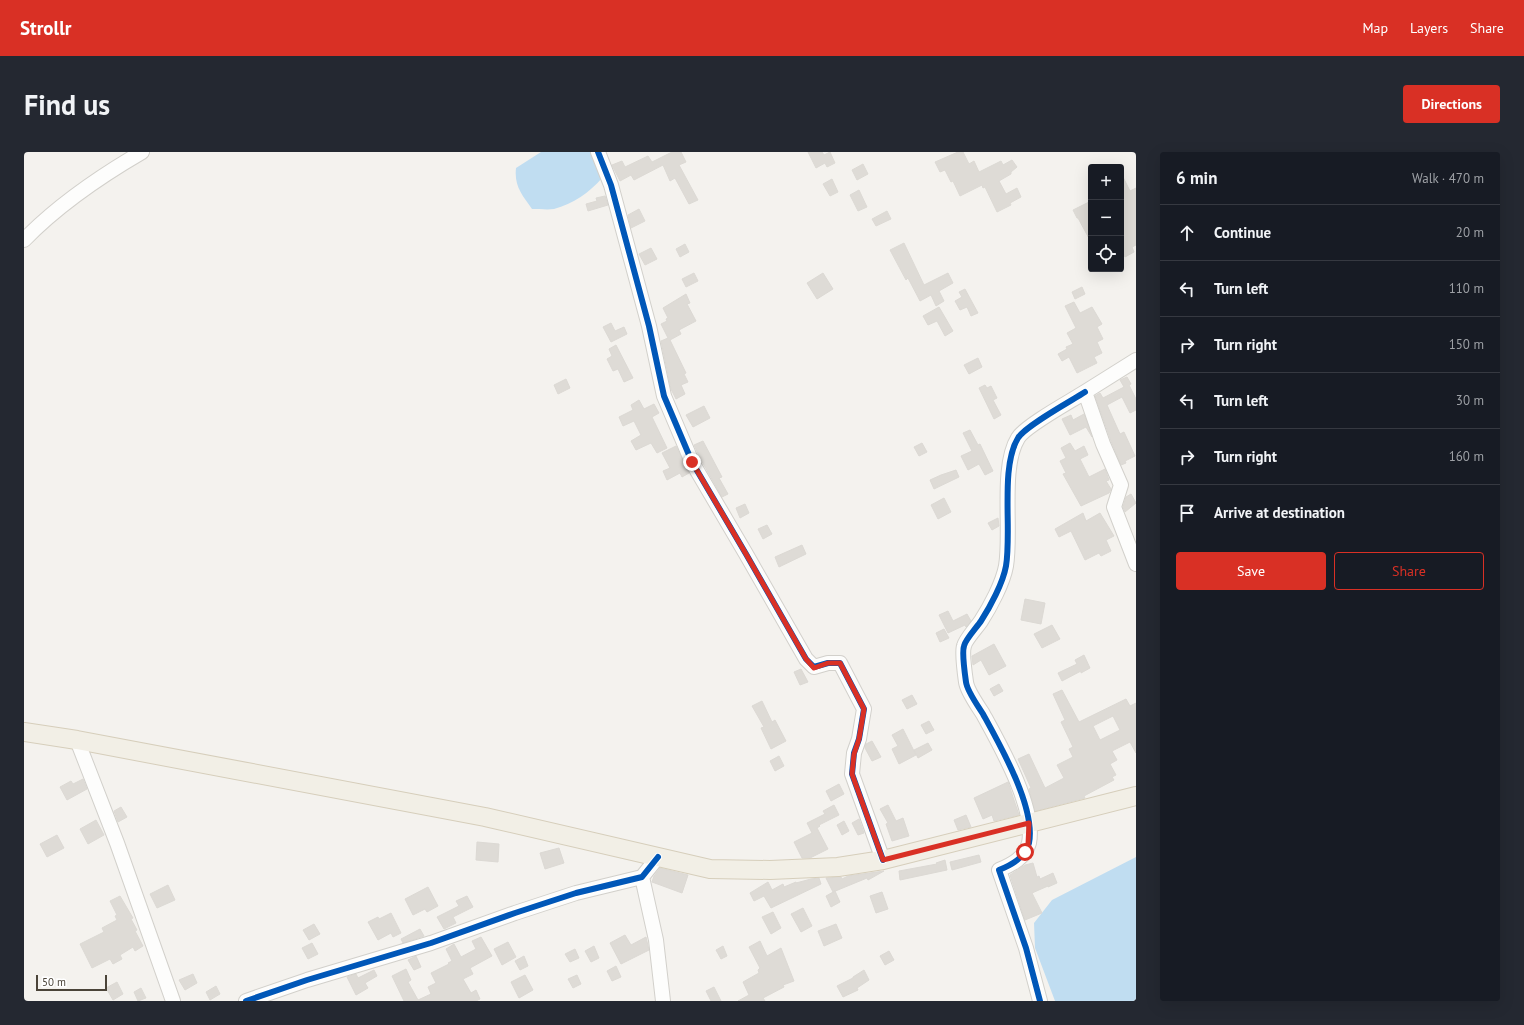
<!DOCTYPE html>
<meta charset="utf-8">
<style>
:root{--surface:#171b24;--page:#242831;--text:#f1f3f6;--muted:#9ea1a6;--line:#363941;--accent:#d93025}
body{margin:0;font-family:"PT Sans",sans-serif;background:var(--page);color:var(--text)}
.controls{position:absolute;right:12px;top:12px;display:grid;overflow:hidden;border-radius:4px;box-shadow:0 4px 16px #0002}
.controls button{width:36px;height:36px;display:grid;place-items:center;padding:0;border:0;border-bottom:1px solid var(--line);background:var(--surface);color:var(--text);font:20px sans-serif}
.scale{position:absolute;left:12px;bottom:10px;width:71px;box-sizing:border-box;padding-left:4px;border:2px solid #4b4439;border-top:0;font-size:11px;line-height:14px;white-space:nowrap;color:#4b4439;-webkit-text-stroke:3px #fff;paint-order:stroke}
.stop{position:absolute;width:12px;height:12px;margin:-9px;border:3px solid #d93025;border-radius:50%;background:#fff}
.stop.end{background:#d93025;border-color:#fff;box-shadow:0 1px 4px #0008}
.list{margin:0;padding:0;list-style:none}
h2{display:flex;justify-content:space-between;align-items:center;height:52px;margin:0;padding:0 16px;font-size:17px}
h2 small{font-size:13px;font-weight:400;color:var(--muted)}
.list li{display:grid;grid-template-columns:26px 1fr auto;gap:12px;align-items:center;box-sizing:border-box;height:56px;padding:0 16px;border-top:1px solid var(--line)}
.list b{display:block;font-size:15px;white-space:nowrap}
.list em{font-size:13px;font-style:normal;color:var(--muted)}
.actions{display:flex;gap:8px;padding:12px 16px}
.actions a{flex:1;padding:9px 0;border:1px solid var(--accent);border-radius:4px;text-align:center;font-size:14px;color:var(--accent)}
.actions .main{background:var(--accent);color:#fff}
.icon{flex:none;width:22px;height:22px;fill:none;stroke:currentColor;stroke-width:2;stroke-linecap:round;stroke-linejoin:round}
.map{position:relative;flex:none;width:1112px;height:849px;overflow:hidden;border-radius:4px}
header{display:flex;align-items:center;gap:24px;box-sizing:border-box;height:56px;padding:0 20px;background:var(--accent);color:#fff}
header strong{font-size:19px}
nav{display:flex;gap:22px;margin-inline-start:auto;font-size:14px}
.intro{display:flex;align-items:center;justify-content:space-between;box-sizing:border-box;height:96px;padding:0 24px}
h1{margin:0;font-size:28px}
.button{padding:10px 18px;border-radius:4px;background:var(--accent);color:#fff;font-size:14px;font-weight:700}
main{display:flex;gap:24px;padding:0 24px}
aside{flex:1;background:var(--surface);border-radius:4px;box-shadow:0 4px 16px #0002}
.map>svg:first-child{display:block}
</style>
<header>
<strong>Strollr</strong>
<nav><a>Map</a><a>Layers</a><a>Share</a></nav>
</header>
<div class="intro"><h1>Find us</h1><a class="button">Directions</a></div>
<main>
<div class="map">
<svg width="1112" height="849" viewBox="0 0 1112 849">
<rect width="100%" height="100%" fill="#f4f2ee"/>
<path fill="#c0ddf1" d="M517 0H566L574 15 578 26C566 40 549 52 530 57 524 58 515 57 508 57 498 43 490 34 492 16Z
M1112 705V849H1031L1011 796 1010 771 1028 748Z"/>
<path fill="#dedbd6" stroke="#dcd9d4" fill-rule="evenodd" d="M648 0H657L662 10 655 13 674 48 665 52 651 26 646 29 639 13 610 28 607 23 596 29 588 13 598 9 601 15 624 4 628 10Z
M784 0H798L800 3 806 0 811 11 803 15 801 11 792 16Z
M934 0H939L945 12 950 9 955 20 977 9 979 13 988 8 993 15 987 20V22L975 29 982 42 993 36 997 45 986 51 987 53 973 60 961 35 959 36 958 33 936 44 929 29 927 30 921 18 916 20 911 10Z
M839 12 844 22 833 28 828 18Z
M1097 21 1106 39 1112 36V93L1108 95 1110 100 1101 105 1097 96Z
M808 27 814 40 806 44 799 32Z
M835 38 843 55 834 59 826 43Z
M581 44 584 53 564 59 562 52 573 49 572 46Z
M1067 49V90L1054 66H1053L1049 58Z
M615 57 621 69 607 76 604 63Z
M863 59 867 67 852 74 848 67Z
M880 91 900 133 924 121 929 131 915 139 920 149 912 154 907 143 896 149 884 126 882 128 866 98Z
M661 92 665 100 656 105 652 97Z
M627 96 633 107 621 113 615 102Z
M670 121 674 129 662 135 658 127Z
M799 121 809 137 793 147 783 131Z
M1058 135 1061 142 1051 147 1048 140Z
M941 137 954 161 947 164 943 155 936 158 931 149 938 145 935 140Z
M662 142 666 151 663 152 672 169 655 178 657 182 646 188 662 221 660 222 664 230 657 233 661 242 652 247 647 237 637 189 644 186 637 172 643 169 642 167 644 166 639 156Z
M1050 150 1056 161 1068 155 1078 172 1073 175 1079 187 1073 190 1078 201 1070 205 1073 211 1053 221 1045 205 1038 209 1034 202 1043 197 1042 195 1049 192 1043 181 1052 176 1041 154Z
M915 155 929 179 921 184 913 169 904 173 899 164Z
M587 171 591 179 600 175 603 182 587 190 579 175Z
M592 193 609 226 600 230 594 217 589 219 583 207 588 204 585 197Z
M954 206 958 215 945 222 940 213Z
M1103 225 1107 232 1105 233 1112 247V258L1106 261 1098 245 1083 253 1096 282 1100 280 1111 304 1101 309 1102 311 1097 313 1087 289 1071 244 1076 241 1079 246 1100 235 1096 228Z
M542 227 546 236 534 242 530 233Z
M961 233 963 236 967 234 973 246 969 248 977 263 970 267 955 236Z
M615 248 620 257 630 252 635 261 628 265 643 296 633 301 627 291 612 298 607 289 617 283 610 269 599 274 595 265 609 258 607 253Z
M680 254 686 266 669 275 662 263Z
M1060 262 1068 285 1062 275 1046 283 1038 267 1047 263 1049 268Z
M946 278 954 293 956 292 969 319 961 323 955 312 944 318 937 304 948 299 939 281Z
M679 289 698 325 695 326 704 342 698 345 676 306 670 293Z
M898 291 903 300 895 304 890 295Z
M1046 291 1051 299 1060 294 1064 303 1056 307 1065 325 1081 317 1085 328 1082 329 1087 337 1085 341 1057 354 1039 322 1042 321 1036 309 1042 306 1037 296Z
M652 294 665 321 658 325 656 321 643 328 639 319 646 316 638 301Z
M932 318 935 325 910 337 906 328 917 323Z
M1107 342 1112 351 1101 360 1099 355 1102 345Z
M920 346 927 360 914 367 907 353Z
M721 352 725 361 716 366 712 356Z
M1059 361 1062 369 1076 361 1090 384 1082 388 1087 399 1077 404 1075 401 1061 408 1047 379 1035 385 1031 377Z
M974 366 975 374 968 378 964 371Z
M743 373 748 382 739 387 734 377Z
M778 393 782 402 755 415 751 405Z
M1001 447 1021 451 1017 472 997 468Z
M924 459 929 469 943 462 947 469 942 475 941 473 924 481 915 463Z
M1028 473 1036 487 1018 496 1010 482Z
M920 477 925 486 916 490 912 481Z
M970 492 982 514 965 523 957 508 949 513 948 504Z
M1060 503 1066 516 1057 521V519L1038 529 1034 521 1053 512 1051 508Z
M777 517 784 530 776 533 770 520Z
M975 532 979 539 970 544 966 537Z
M1038 538 1055 570 1102 547 1106 554 1112 551V601L1106 590 1088 599 1093 608 1086 612 1092 623 1088 625 1090 628 1060 644 1061 646 1011 659 1005 637 1007 636 994 607 1005 602 1021 636 1040 626 1033 613 1049 605 1045 597 1049 595 1037 570 1041 568 1029 542ZM1089 564 1096 578 1076 588 1069 574Z
M888 543 893 552 883 557 878 548Z
M738 549 748 570 751 568 762 589 747 597 737 576 740 575 728 554Z
M905 569 910 578 902 582 897 573Z
M879 577 892 603 875 612 868 597 874 594 868 583Z
M848 589 857 605 848 609 841 596 842 592Z
M904 591 908 598 894 606 890 598Z
M755 604 760 614 751 619 746 609Z
M59 627 63 637 43 648 36 635 47 629 49 632Z
M984 630 995 663 970 669 968 663 959 667 950 646Z
M815 632 820 642 807 649 802 639Z
M810 653 815 663 795 673 796 674 793 676 804 697 786 706H778L770 690 788 681 783 671 801 662 799 659Z
M864 653 872 669 879 666 885 684 868 689 862 672 864 671 856 657Z
M97 655 103 665 94 670 90 659Z
M942 663 947 675 934 678 930 668Z
M835 667 840 681 834 683 828 671Z
M72 668 80 683 64 692 56 677Z
M820 669 825 679 818 683 813 673Z
M33 683 40 696 23 705 16 692Z
M453 690 475 692 474 710 452 708Z
M535 696 540 711 521 717 516 701Z
M955 703 957 710 928 718 926 710Z
M921 708 923 718 876 728 875 719 913 712 912 711Z
M1009 711 1013 725 1015 724 1016 727 1029 721 1033 731 1024 735V734L1008 741 1018 761 1001 768 986 723 1001 713Z
M636 716 664 723 658 741 628 730 630 724Z
M860 719 844 728 843 726 809 740 802 726 817 725 818 727 824 724Z
M795 726 797 732 747 756 740 744 730 749 726 741 744 730 748 738 759 732 760 735 772 730V731L787 727Z
M144 733 151 748 133 756 126 742Z
M404 735 414 754 403 760 401 757 389 763 381 747Z
M811 739 816 750 807 755 802 744Z
M858 740 864 757 852 761 846 744Z
M96 744 109 766 107 767 113 778 111 779 119 794 111 799 109 795 96 803 98 807 89 812 86 807 68 816 56 792 80 780 78 776 93 768 91 764 93 763 86 749Z
M443 744 449 755 429 765 432 771 420 777 413 765 435 754 432 749Z
M779 756 788 774 777 780 767 762Z
M749 760 757 776 747 782 738 765Z
M367 761 377 781 369 785 367 781 354 788 344 770 354 765 355 767Z
M290 772 296 782 285 788 279 778Z
M812 772 818 786 800 794 794 779Z
M396 777 400 784 379 791 377 787Z
M601 783 607 793 622 785 625 798 597 812 586 791Z
M457 785 468 804 446 816 449 822 439 827 447 841 452 838 456 847 452 849H380L368 824 382 817 387 828 384 830 394 848 407 842 404 835 412 831 407 821 425 812 424 811 428 809 422 797 430 792 437 805 452 797 448 789Z
M736 789 743 804 757 796 770 829 759 833 760 835 739 846 741 849H714L725 843 719 830 735 821 734 818 736 816 725 795Z
M484 790 492 805 478 813 470 797Z
M288 791 294 802 284 807 278 796Z
M570 794 575 806 567 810 561 799Z
M699 794 703 804 697 807 692 798Z
M551 797 555 806 546 810 541 802Z
M865 799 870 808 861 813 856 804Z
M392 804 397 815 390 818 384 808Z
M500 804 504 814 496 818 491 809Z
M592 814 597 825 588 829 583 819Z
M350 818 353 824 341 831 344 836 332 843 323 825 332 822 334 826Z
M840 818 845 828 833 836 834 838 819 845 813 834 829 826V825Z
M169 822 173 831 161 838 155 828Z
M501 823 509 838 495 846 487 830Z
M553 823 557 832 549 836 544 827Z
M93 830 99 842 89 848 82 836Z
M192 834 196 842 186 848 182 840Z
M690 835 697 849H687L682 839Z
M117 836 122 846 114 849 110 840Z"/>
<g fill="none" stroke-linecap="round" stroke-linejoin="round">
<defs>
<path id="minor" d="M574 0 587 33 625 174 640 244 668 310 722 402 782 507 790 515 804 511H816L840 557 835 587 830 601 828 622 859 708
M0 88C35 52 75 25 118 0
M1112 208 1061 240 1079 292 1097 333 1090 355 1112 412
M53 588 93 691 149 849
M618 725 632 788 639 849
M222 849 283 828 407 791 491 761 552 741 618 725 634 705
M1016 849 1002 796 975 718C987 713 1001 706 1005 691 1012 656 976 593 959 562 954 554 943 539 942 530 941 523 938 500 940 494 941 488 953 475 957 469 966 455 979 431 982 414 988 379 976 315 994 286 1001 274 1047 249 1061 240"/>
<path id="major" d="M0 580 53 588 461 665 686 717 746 718 814 715 859 708 1112 644"/>
</defs>
<use href="#minor" stroke="#d2d0cb" stroke-width="16"/>
<use href="#major" stroke="#d6cebb" stroke-width="20"/>
<use href="#minor" stroke="#fdfdfc" stroke-width="14"/>
<use href="#major" stroke="#f2efe6" stroke-width="18"/>
<defs>
<path id="cycleway" d="M574 0 587 33 625 174 640 244 668 310 722 402 782 507 790 515 804 511H816L840 557 835 587 830 601 828 622 859 708
M222 849 283 828 407 791 491 761 552 741 618 725 634 705
M1016 849 1002 796 975 718C987 713 1001 706 1005 691 1012 656 976 593 959 562 954 554 943 539 942 530 941 523 938 500 940 494 941 488 953 475 957 469 966 455 979 431 982 414 988 379 976 315 994 286 1001 274 1047 249 1061 240"/>
</defs>
<use href="#cycleway" stroke="#fff" stroke-width="8"/>
<use href="#cycleway" stroke="#0057b8" stroke-width="6"/>
</g>
<g fill="none" stroke-linecap="round" stroke-linejoin="round">
<path stroke="#d93025" stroke-width="5" d="M668 310 722 402 782 507 790 516 804 511H816L840 557 835 587 830 602 828 622 859 708 1005 671 1004 692 1001 700"/>
</g>
</svg>
<div class="controls">
<button>+</button>
<button>−</button>
<button><svg class="icon" aria-label="locate" viewBox="0 0 24 24"><circle cx="12" cy="12" r="6"/><path d="M12 2v4M12 18v4M2 12h4M18 12h4"/></svg></button>
</div>
<div class="scale">50 m</div>
<div class="stop" style="left:1001px;top:700px"></div>
<div class="stop end" style="left:668px;top:310px"></div>
</div>
<aside>
<h2>6 min<small>Walk · 470 m</small></h2>
<ul class="list">
<li><svg class="icon" aria-label="ahead" viewBox="0 0 24 24"><path d="M12 20V5M6 11l6-6 6 6"/></svg><div><b>Continue</b></div><em>20 m</em></li>
<li><svg class="icon" aria-label="left" viewBox="0 0 24 24"><path d="M17 20v-9H6M10 6l-5 5 5 5"/></svg><div><b>Turn left</b></div><em>110 m</em></li>
<li><svg class="icon" aria-label="right" viewBox="0 0 24 24"><path d="M7 20v-9h11M14 6l5 5-5 5"/></svg><div><b>Turn right</b></div><em>150 m</em></li>
<li><svg class="icon" aria-label="left" viewBox="0 0 24 24"><path d="M17 20v-9H6M10 6l-5 5 5 5"/></svg><div><b>Turn left</b></div><em>30 m</em></li>
<li><svg class="icon" aria-label="right" viewBox="0 0 24 24"><path d="M7 20v-9h11M14 6l5 5-5 5"/></svg><div><b>Turn right</b></div><em>160 m</em></li>
<li><svg class="icon" aria-label="arrive" viewBox="0 0 24 24"><path d="M6 21V4h12l-3 4 3 4H6"/></svg><div><b>Arrive at destination</b></div></li>
</ul>
<div class="actions"><a class="main">Save</a><a>Share</a></div>
</aside>
</main>
